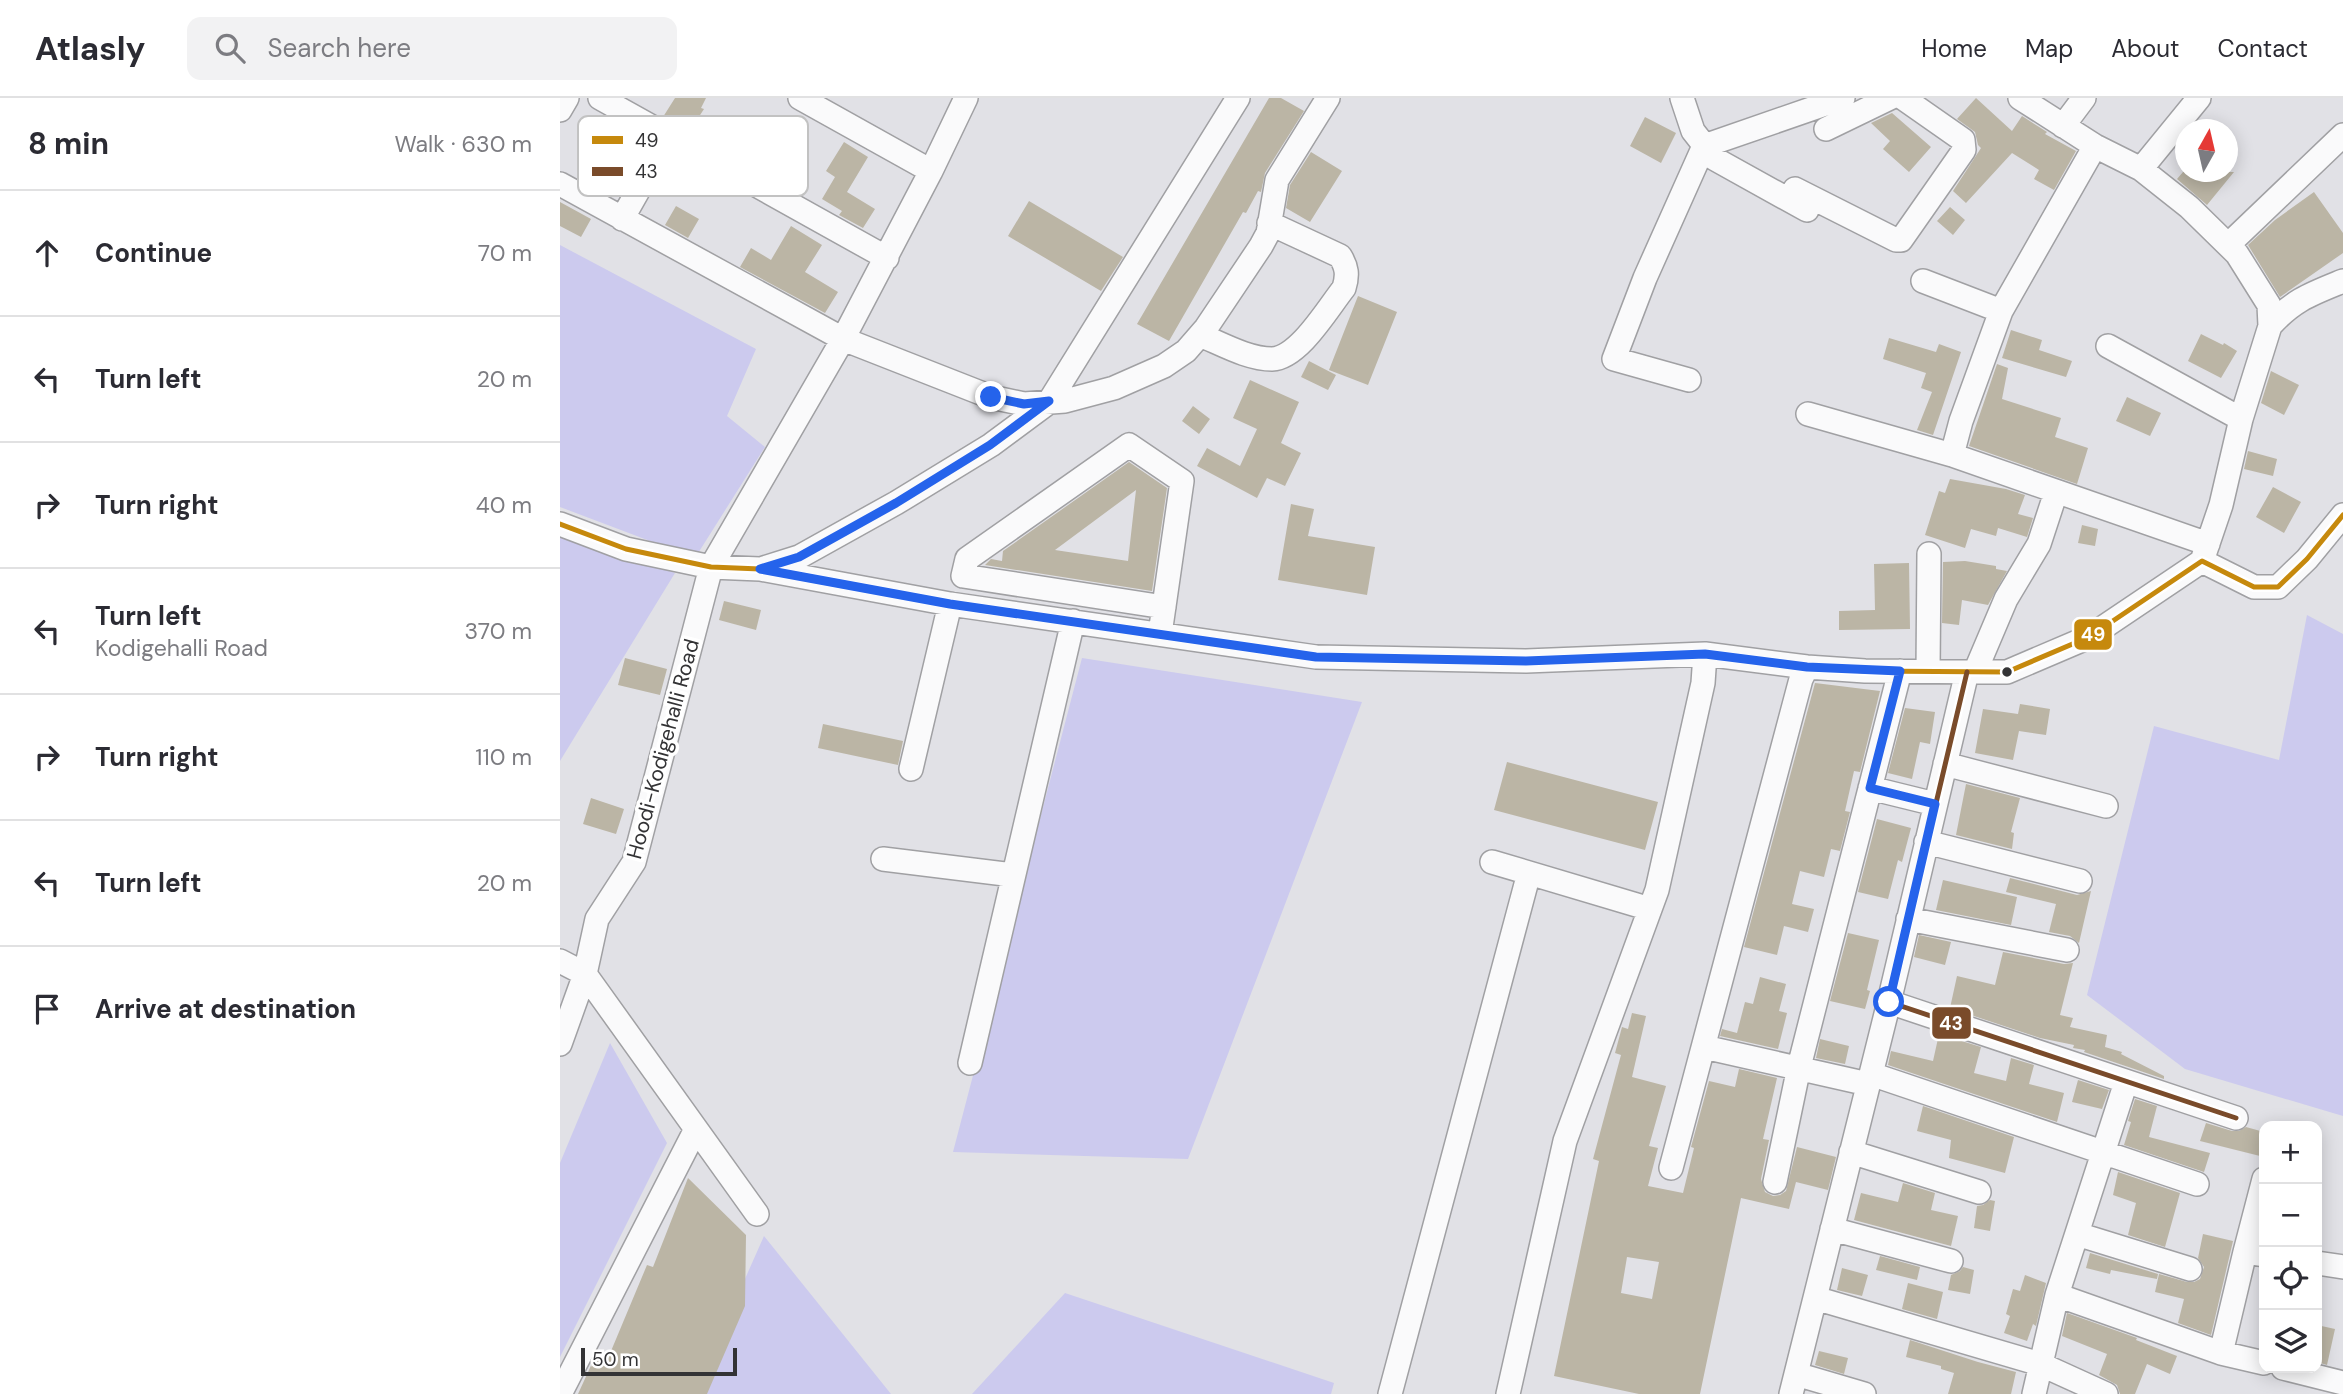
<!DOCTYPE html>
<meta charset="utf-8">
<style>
:root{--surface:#fff;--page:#f2f2f3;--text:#2b2b33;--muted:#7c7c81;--line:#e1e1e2}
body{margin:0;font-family:"DM Sans",sans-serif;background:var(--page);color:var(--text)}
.controls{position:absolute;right:21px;bottom:21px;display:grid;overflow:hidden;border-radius:14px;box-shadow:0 4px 18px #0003}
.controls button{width:63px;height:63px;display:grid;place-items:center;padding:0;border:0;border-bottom:2px solid var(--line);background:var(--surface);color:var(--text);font:35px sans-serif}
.compass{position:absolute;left:1615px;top:21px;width:63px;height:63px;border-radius:50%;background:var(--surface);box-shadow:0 4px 18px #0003;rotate:8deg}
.scale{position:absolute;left:21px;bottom:18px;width:156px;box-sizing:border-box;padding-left:7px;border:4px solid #333335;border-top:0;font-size:19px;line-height:24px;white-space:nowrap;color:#333335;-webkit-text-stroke:5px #fff;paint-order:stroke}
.stop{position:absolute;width:21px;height:21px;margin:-16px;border:5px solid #2563eb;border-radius:50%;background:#fff}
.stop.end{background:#2563eb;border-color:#fff;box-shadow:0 2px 7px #0008}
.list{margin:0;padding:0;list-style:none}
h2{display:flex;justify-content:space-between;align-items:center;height:91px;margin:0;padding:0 28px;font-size:30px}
h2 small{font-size:23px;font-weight:400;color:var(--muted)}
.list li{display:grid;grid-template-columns:46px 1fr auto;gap:21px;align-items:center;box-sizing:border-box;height:126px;padding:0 28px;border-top:2px solid var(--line)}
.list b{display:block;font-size:26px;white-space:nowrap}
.list p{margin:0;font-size:23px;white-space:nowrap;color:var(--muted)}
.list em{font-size:23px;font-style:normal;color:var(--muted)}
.icon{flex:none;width:38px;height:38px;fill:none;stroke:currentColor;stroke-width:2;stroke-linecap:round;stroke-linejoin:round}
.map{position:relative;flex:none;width:1783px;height:1296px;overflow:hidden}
header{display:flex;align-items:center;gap:42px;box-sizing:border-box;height:98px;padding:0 35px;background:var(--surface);border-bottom:2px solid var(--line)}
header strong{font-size:33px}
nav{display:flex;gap:38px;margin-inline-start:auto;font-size:24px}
.search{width:490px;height:63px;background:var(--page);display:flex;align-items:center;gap:18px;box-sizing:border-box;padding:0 24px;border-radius:14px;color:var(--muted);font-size:26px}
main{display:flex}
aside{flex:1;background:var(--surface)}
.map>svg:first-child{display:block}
</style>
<header>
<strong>Atlasly</strong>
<div class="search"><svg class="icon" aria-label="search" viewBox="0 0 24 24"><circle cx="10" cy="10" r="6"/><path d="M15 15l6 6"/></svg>Search here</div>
<nav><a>Home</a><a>Map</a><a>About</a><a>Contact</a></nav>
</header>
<main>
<aside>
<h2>8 min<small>Walk · 630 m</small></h2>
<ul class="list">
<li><svg class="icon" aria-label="ahead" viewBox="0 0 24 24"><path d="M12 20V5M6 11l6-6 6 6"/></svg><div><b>Continue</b></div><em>70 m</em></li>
<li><svg class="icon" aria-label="left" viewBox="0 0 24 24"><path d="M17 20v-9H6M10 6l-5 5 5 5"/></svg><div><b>Turn left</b></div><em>20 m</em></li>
<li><svg class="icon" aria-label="right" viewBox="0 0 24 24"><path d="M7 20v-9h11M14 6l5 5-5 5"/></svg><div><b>Turn right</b></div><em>40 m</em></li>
<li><svg class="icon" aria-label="left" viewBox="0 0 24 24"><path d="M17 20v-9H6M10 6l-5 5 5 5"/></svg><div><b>Turn left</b><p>Kodigehalli Road</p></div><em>370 m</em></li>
<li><svg class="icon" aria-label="right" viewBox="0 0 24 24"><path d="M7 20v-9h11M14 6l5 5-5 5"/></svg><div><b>Turn right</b></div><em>110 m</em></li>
<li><svg class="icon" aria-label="left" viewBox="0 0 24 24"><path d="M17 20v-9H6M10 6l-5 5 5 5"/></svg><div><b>Turn left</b></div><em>20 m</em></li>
<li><svg class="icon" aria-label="arrive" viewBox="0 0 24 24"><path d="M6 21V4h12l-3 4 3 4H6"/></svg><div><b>Arrive at destination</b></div></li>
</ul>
</aside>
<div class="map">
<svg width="1783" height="1296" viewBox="0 0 1783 1296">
<rect width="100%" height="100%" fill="#e1e1e6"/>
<path fill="#cccaee" d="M0 147 196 251 167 318 205 349 135 460 0 409Z
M0 436 115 475 0 663Z
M1747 517 1783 536V1018L1625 971 1527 897 1594 628 1719 662Z
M522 560 802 604 628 1061 393 1054Z
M50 945 107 1045 0 1259V1065Z
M204 1138 331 1296H134Z
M505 1195 774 1285 771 1296H412Z"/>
<path fill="#bbb5a5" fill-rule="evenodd" d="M115 0H146L141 10 144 11 129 34 103 19Z
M709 0H721L744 13 705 75 701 94 698 93 686 115 683 114 609 243 577 226Z
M1416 0 1452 33 1462 18 1487 34 1485 36 1516 53 1494 92 1474 81 1479 72 1452 55 1406 105 1393 93 1421 50 1418 47 1415 34 1397 21Z
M1332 15 1371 49 1349 74 1323 51 1330 43 1311 25Z
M1085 19 1116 35 1101 65 1070 48Z
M284 44 308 59 287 94 315 111 303 130 279 117 282 113 262 101 275 79 266 73Z
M751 54 782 73 750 124 726 110 730 87Z
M1623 74H1674L1647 107 1617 81Z
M1754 94 1783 135V155L1720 199 1688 147 1715 122Z
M469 103 563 159 541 193 448 138Z
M0 104 31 121 21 139 0 128Z
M116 108 139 121 128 140 105 127Z
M1390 109 1405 122 1393 137 1377 123Z
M231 128 262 147 245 174 278 194 265 215 180 169 191 150 211 162Z
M798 198 837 214 808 287 769 272Z
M1451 232 1482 242 1479 252 1512 263 1506 279 1442 260Z
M1641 236 1663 247 1664 245 1677 253 1661 280 1628 263Z
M1329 240 1376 254 1379 246 1401 254 1373 337 1357 332 1372 294 1361 290 1366 275 1323 261Z
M749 263 776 277 768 292 741 279Z
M1437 266 1448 270 1442 301 1501 320 1495 339 1528 350 1517 386 1409 348Z
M1711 273 1739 287 1724 317 1701 305Z
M690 282 739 304 721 345 741 355 725 388 707 380 697 400 637 368 647 350 680 368 697 331 673 320Z
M1567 299 1601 315 1590 338 1556 323Z
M633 308 650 321 639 336 622 323Z
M1688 353 1717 361 1713 378 1684 371Z
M569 364 607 390 592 493 425 467 431 461 442 463 443 453ZM576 392 568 463 495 452Z
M1390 381 1446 391 1465 397 1458 416 1473 420 1467 439 1438 430 1436 438 1411 431 1405 450 1365 437 1379 393 1385 395Z
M1713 389 1741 404 1724 435 1696 419Z
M731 406 754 411 748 438 815 449 807 497 718 482Z
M1522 427 1538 431 1535 448 1518 445Z
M1405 463 1436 468V471L1447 473 1428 507 1402 502 1399 527 1382 525 1383 464Z
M1349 465 1350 531 1279 532V513L1315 512 1314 466Z
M164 503 201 512 196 532 159 522Z
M65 560 107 571 100 597 58 587Z
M1255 585 1320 593 1300 674 1294 673 1285 713 1290 714 1280 753 1271 751 1264 779 1240 773 1232 806 1254 811 1248 834 1224 828 1217 857 1184 849Z
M1460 606 1490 611 1486 637 1459 633 1453 662 1415 655 1423 611 1458 616Z
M1345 610 1375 614 1370 646 1360 644 1352 681 1328 675Z
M263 626 343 643 338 667 258 650Z
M947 664 1098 704 1085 752 934 712Z
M1406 686 1460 700 1451 734 1454 735 1452 751 1396 737Z
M31 700 64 711 56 736 23 726Z
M1317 721 1351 730 1342 764 1338 762 1328 801 1298 794Z
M1450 780 1517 797 1531 793 1519 845 1510 838 1489 834 1496 806 1446 794Z
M1383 782 1457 799 1451 827 1376 812Z
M1288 835 1319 842 1307 892 1310 893 1305 911 1270 903Z
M1359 837 1391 844 1385 867 1354 859Z
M1443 854 1504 866 1513 865 1500 917 1513 920 1510 929 1547 937 1545 949 1562 954 1561 956 1604 978V981L1524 954 1525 952 1513 950 1514 947 1480 940 1390 910 1397 878 1435 887Z
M1200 879 1226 886 1219 913 1227 915 1218 951 1160 938 1162 931 1177 935 1185 904 1193 906Z
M1072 915 1086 918 1072 979 1106 988 1089 1048 1098 1050 1088 1088 1123 1095 1134 1050 1131 1049 1149 983 1175 989 1179 971 1217 980 1203 1041 1209 1042 1201 1081 1205 1094 1213 1098 1220 1097 1226 1093 1237 1049 1276 1059 1268 1092 1236 1084 1229 1111 1181 1100 1140 1296H1079L994 1278 1039 1063 1033 1061 1061 957 1055 955 1062 929 1068 931ZM1067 1159 1099 1164 1092 1201 1061 1195Z
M1379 936 1421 949 1414 975 1446 983 1451 960 1474 967 1469 986 1504 995 1497 1024 1328 967 1331 953 1373 963Z
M1260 941 1289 948 1285 966 1256 960Z
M1518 982 1549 992 1542 1011 1512 1004Z
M1575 1001 1597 1008 1589 1039 1650 1055 1644 1074 1564 1047 1571 1024 1568 1023Z
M1363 1008 1454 1039 1445 1075 1389 1060 1391 1042 1357 1033Z
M1646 1025 1672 1033H1679L1686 1029 1704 1034V1059L1640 1043Z
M1558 1074 1620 1095 1605 1149 1568 1137 1576 1105 1553 1097Z
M128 1080 186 1137 185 1208 147 1296H18L34 1261 46 1265 87 1167 93 1169Z
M1343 1085 1375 1095 1371 1112 1398 1118 1391 1148 1294 1122 1301 1095 1338 1104Z
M1430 1102 1435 1103 1430 1133 1414 1130 1417 1108 1423 1107Z
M1643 1136 1673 1143 1651 1237 1618 1225 1624 1201 1595 1194 1599 1176 1627 1184H1634L1640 1181 1644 1169 1638 1160Z
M1530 1155 1598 1176 1597 1181 1551 1172 1550 1176 1526 1170Z
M1320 1158 1360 1169 1357 1182 1316 1172Z
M1403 1169 1414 1172 1410 1196 1388 1192 1391 1177 1400 1173Z
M1282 1170 1308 1177 1302 1198 1277 1192Z
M1465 1177 1486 1185 1476 1228 1473 1226 1467 1243 1444 1235 1450 1218 1446 1216 1453 1191 1460 1193Z
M1348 1185 1383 1194 1377 1221 1342 1211Z
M1507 1215 1577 1240 1576 1242 1617 1258 1610 1276 1587 1266 1575 1296H1560L1557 1287 1539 1277 1547 1256 1502 1238Z
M1757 1227 1775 1231 1767 1267 1757 1264Z
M1350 1242 1418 1264 1456 1274 1451 1296H1388L1394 1275 1381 1271V1268L1346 1259Z
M1259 1253 1288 1260 1284 1276 1255 1267Z"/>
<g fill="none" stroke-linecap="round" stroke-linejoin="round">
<defs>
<path id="minor" d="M40 0 327 160
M240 0 371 73
M1122 0 1133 33 1155 61 1247 112
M1460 0 1535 48 1581 71 1629 109 1677 156 1709 207 1710 228 1681 321 1661 407 1643 460
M0 12 7 0
M1503 28 1524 0
M1266 31 1330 0
M1535 48 1441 213 1401 323 1392 357 1648 446
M1581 71 1639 0
M0 86 283 241 431 299 464 306 505 303 554 290 604 268 626 253 646 230 701 148 708 135 717 82 768 0
M1235 91 1336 142H1341L1404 52 1403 42 1343 0
M62 121 109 38
M1668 147 1783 37
M1363 183 1441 213
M1710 228C1733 202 1751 196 1783 183
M640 237C662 246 688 261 712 261 739 260 768 210 784 190 788 177 787 169 780 158L709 125
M1548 248 1681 321
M1129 282 1054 261 1085 180 1144 48 1283 0
M1248 316 1392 357
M0 426 66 451 151 469 200 471 390 506 756 559 966 563 1145 556 1247 569 1305 573 1447 574 1529 539 1642 463 1694 489H1718L1747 461 1783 417
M204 470 239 459 336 405 431 347 489 304 678 0
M600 536 622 383 569 347 407 461 403 478 604 509
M1368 573 1369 456
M1407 574 1329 904 1676 1020
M1415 574 1446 501 1479 446 1496 394
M1385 666 1546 708
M351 671 390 506
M1310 690 1375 706
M1366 744 1520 783
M323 761 453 777
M932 764 1090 811
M1348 821 1507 852
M0 863 25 876 197 1116
M0 946 25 876 37 821 74 764 151 469 283 241 371 73 406 0
M1144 949 1308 986
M410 965 513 523
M1311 976 1637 1086
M1566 984 1497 1197 1661 1255 1704 1265
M1291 1054 1419 1094
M1111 1070 1241 581 1247 569
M1215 1084 1239 969 1340 573
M1272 1131 1391 1163
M1517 1136 1630 1171
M1685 1154 1704 1081
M1757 1165 1783 1169
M1255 1200 1480 1266 1546 1296
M1661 1255 1685 1154 1704 1157
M1723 1270 1783 1285
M1236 1276 1304 1296
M0 1296 136 1031
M830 1296 969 775
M948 1296 1005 1043 1097 792 1143 585 1145 556
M1231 1296 1329 904
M1474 1296 1497 1197"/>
</defs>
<use href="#minor" stroke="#a0a0a3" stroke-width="26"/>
<use href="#minor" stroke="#fafafb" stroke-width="23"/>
<defs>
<path id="bus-1" d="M0 426 66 451 151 469 200 471 390 506 756 559 966 563 1145 556 1247 569 1305 573 1447 574 1529 539 1642 463 1694 489H1718L1747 461 1783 417"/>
<path id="bus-2" d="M1407 574 1329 904 1676 1020"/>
</defs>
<use href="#bus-1" stroke="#fff" stroke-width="10"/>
<use href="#bus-2" stroke="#fff" stroke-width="10"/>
<use href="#bus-1" stroke="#c6890d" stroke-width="5"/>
<use href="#bus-2" stroke="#7a4b2a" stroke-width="5"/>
</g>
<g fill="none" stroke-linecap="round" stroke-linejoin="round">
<path stroke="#2563eb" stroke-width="9" d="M431 299 464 306 489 303 430 347 336 405 239 459 200 471 390 506 756 559 966 563 1145 556 1247 569 1340 573 1310 690 1375 706 1329 904"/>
</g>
<circle fill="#333335" stroke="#fff" stroke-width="2.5" cx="1447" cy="574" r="6"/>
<g text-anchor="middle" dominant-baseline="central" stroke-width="7" stroke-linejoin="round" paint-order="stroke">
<g font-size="21" fill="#333335" stroke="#fff">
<text transform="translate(103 651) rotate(-75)">Hoodi-Kodigehalli Road</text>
</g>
</g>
<rect x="18" y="18" width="230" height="80" rx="10" fill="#fff" stroke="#c2c2c2" stroke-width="2"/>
<rect x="32" y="38" width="31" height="8" fill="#c6890d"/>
<rect x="32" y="69" width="31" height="9" fill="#7a4b2a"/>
<g font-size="19" fill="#333335">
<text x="75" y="49">49</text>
<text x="75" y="80">43</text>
</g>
<g stroke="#fff" stroke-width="2.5">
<rect x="1513" y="520" width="40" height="33" rx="7" fill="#c6890d"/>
<rect x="1371" y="908" width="41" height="34" rx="7" fill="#7a4b2a"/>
</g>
<g font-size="19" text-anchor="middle" font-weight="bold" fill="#fff">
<text x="1533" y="543">49</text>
<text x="1391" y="932">43</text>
</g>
</svg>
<div class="controls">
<button>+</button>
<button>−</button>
<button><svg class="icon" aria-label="locate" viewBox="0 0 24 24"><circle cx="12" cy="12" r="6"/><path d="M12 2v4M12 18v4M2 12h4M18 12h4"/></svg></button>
<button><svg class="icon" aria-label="layers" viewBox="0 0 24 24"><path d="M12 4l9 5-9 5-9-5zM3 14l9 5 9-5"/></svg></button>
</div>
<svg class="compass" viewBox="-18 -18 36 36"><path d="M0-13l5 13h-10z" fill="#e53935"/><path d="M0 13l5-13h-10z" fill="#7c7c81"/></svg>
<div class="scale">50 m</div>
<div class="stop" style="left:1329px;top:904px"></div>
<div class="stop end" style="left:431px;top:299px"></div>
</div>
</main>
